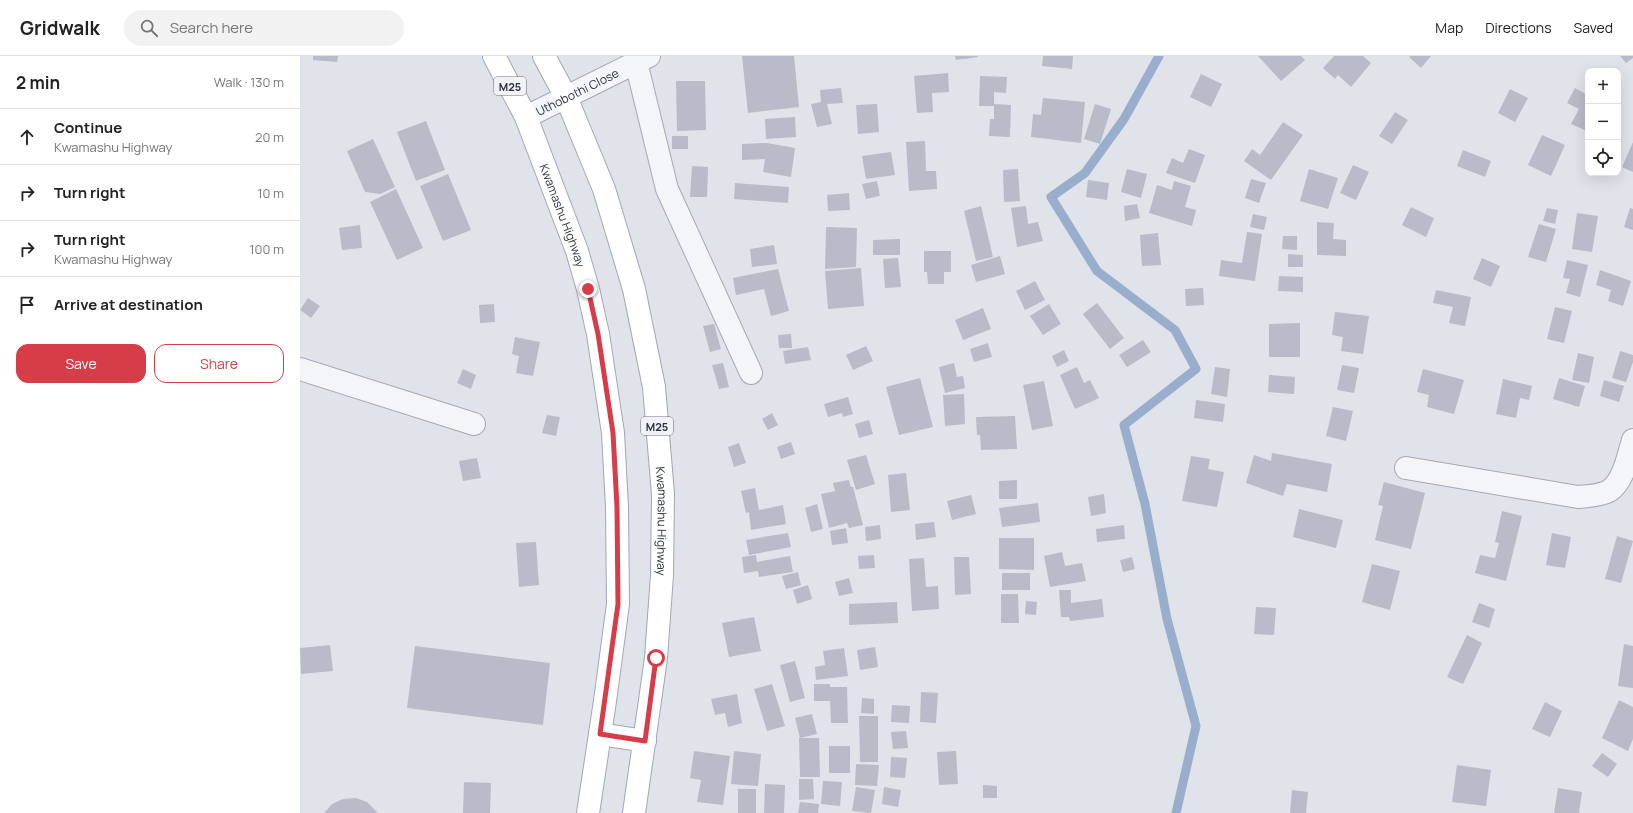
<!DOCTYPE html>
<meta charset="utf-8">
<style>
:root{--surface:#fff;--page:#f2f2f2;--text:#222;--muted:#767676;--line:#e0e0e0;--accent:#d73d49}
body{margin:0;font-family:Manrope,sans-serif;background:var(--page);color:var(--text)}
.controls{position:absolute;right:12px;top:12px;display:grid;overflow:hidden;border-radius:8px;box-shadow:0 4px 16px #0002}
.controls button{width:36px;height:36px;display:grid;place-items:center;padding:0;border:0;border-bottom:1px solid var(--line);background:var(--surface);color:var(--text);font:20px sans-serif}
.stop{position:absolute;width:12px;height:12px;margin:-9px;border:3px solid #d73d49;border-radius:50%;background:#fff}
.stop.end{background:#d73d49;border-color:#fff;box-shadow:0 1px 4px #0008}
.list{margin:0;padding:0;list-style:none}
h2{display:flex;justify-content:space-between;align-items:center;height:52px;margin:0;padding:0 16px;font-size:17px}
h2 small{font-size:13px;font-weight:400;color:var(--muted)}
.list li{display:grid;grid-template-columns:26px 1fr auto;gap:12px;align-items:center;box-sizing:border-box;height:56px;padding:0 16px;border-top:1px solid var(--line)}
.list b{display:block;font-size:15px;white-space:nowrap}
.list p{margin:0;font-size:13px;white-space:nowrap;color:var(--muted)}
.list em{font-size:13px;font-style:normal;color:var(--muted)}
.actions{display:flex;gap:8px;padding:12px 16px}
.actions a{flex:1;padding:9px 0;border:1px solid var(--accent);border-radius:12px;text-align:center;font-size:14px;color:var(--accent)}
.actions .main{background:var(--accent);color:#fff}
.icon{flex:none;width:22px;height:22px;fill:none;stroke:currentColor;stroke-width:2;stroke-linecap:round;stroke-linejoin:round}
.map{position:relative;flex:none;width:1333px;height:757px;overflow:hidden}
header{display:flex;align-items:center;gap:24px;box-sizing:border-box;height:56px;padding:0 20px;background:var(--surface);border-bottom:1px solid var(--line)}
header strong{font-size:19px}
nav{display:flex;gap:22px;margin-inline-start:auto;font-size:14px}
.search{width:280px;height:36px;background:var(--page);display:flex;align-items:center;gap:10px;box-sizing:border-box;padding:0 14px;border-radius:22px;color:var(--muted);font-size:15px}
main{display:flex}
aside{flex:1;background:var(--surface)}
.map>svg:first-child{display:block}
</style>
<header>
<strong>Gridwalk</strong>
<div class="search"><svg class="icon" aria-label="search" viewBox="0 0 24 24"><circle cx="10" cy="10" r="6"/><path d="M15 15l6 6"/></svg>Search here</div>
<nav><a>Map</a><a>Directions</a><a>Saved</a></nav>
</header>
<main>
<aside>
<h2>2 min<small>Walk · 130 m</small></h2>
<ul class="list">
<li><svg class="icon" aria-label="ahead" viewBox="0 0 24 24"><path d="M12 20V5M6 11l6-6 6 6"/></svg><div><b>Continue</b><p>Kwamashu Highway</p></div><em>20 m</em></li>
<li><svg class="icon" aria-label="right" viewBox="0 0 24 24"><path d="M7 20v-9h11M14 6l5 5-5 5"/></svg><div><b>Turn right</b></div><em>10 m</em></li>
<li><svg class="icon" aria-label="right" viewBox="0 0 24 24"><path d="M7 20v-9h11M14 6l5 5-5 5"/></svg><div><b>Turn right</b><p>Kwamashu Highway</p></div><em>100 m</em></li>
<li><svg class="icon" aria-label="arrive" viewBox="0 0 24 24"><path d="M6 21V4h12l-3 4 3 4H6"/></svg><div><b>Arrive at destination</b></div></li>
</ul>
<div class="actions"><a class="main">Save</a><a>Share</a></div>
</aside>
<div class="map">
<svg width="1333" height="757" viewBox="0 0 1333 757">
<rect width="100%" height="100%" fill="#e0e3ea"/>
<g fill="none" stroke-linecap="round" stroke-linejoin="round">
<path stroke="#99aecc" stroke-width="9" d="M859 0 824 63 785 117 751 141 797 215 875 274 896 313 824 369 845 448 867 563 896 670 876 757"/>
</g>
<path fill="#b7bcc8" d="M13 0H38L37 6 13 4Z
M442 0H494L499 51 448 57Z
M655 0H678V1L656 4Z
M743 0H773L772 13 742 10Z
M958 0H1001L1005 4 981 25Z
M1034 0H1063L1071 7 1051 31 1038 19 1035 23 1023 12Z
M1110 0H1131L1121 12 1109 1Z
M1320 0H1333V2L1326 7Z
M648 17 649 36 632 37 633 56 617 57 614 20Z
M901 18 922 28 911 51 890 41Z
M680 20 707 21 706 37 694 36V48L711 49 710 81 689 80 690 63H694V50H679Z
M376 25H405L406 74 377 75Z
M541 32 543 47 527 48 532 68 517 71 511 48 521 46 520 34Z
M1275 32 1288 39V73L1287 75 1271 68 1279 53 1267 47Z
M1210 33 1228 42 1215 66 1198 57Z
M743 42 785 46 781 87 731 81 733 58 741 59Z
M577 48 579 76 558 78 556 49Z
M795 48 811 53 800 88 784 83Z
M1095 56 1108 64 1092 88 1079 80Z
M495 61 496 81 466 83 465 63Z
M126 65 145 114 116 125 97 76Z
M983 66 1003 79 971 124 944 105 952 93 960 99Z
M1242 79 1265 89 1251 120 1228 109Z
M372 80H388V93H372Z
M73 83 95 131 80 138 65 136 47 95Z
M625 85 626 115H636L637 133 609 135 606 86Z
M1333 86V116L1322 111Z
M467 87 495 92 491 121 463 116 465 103 442 104V88Z
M889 93 905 99 895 127 866 117 872 102 883 107Z
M1163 94 1191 105 1185 121 1157 110Z
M591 96 595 119 566 123 562 100Z
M1053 109 1069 116 1056 144 1040 137Z
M392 110 408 111 407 141H390Z
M718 113 720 145 704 146 703 114Z
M827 113 847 118 841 142 821 136Z
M1009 113 1038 122 1028 153 1000 145Z
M148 118 171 174 143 185 120 130Z
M951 123 966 127 959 147 945 142Z
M788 124 809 127 807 144 786 141Z
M577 125 580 140 566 143 562 128Z
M874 125 891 130 885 151 896 154 892 170 849 157 857 129 872 134Z
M435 127 489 131 488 147 434 143Z
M96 133 123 192 97 204 70 146Z
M549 137 550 154 528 155 527 139Z
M837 148 840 162 825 165 824 150Z
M681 150 693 201 676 205 664 155Z
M726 150 728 168 738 166 743 185 717 191 711 152Z
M1111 151 1134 162 1126 181 1102 169Z
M1247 152 1258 154 1255 168 1243 165Z
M1330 152 1333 153V174L1324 171Z
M1277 157 1298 160 1292 196 1272 193Z
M953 158 967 161 964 174 950 171Z
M1017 166 1034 167 1033 183 1046 184V200L1017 199Z
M1239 168 1256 173 1246 206 1228 201Z
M60 169 62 192 42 194 39 172Z
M526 171 557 172 556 211 525 213Z
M947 176 962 178 955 225 919 220 921 204 942 207Z
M858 177 861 209 842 210 840 179Z
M983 180H997V194L982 193Z
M600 183V199H573V184Z
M474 189 477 208 452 211 450 193Z
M624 195H651V216H644V228H628L627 216H624Z
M988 198 1003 199V211H988Z
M700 200 705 218 676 226 671 209Z
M598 202 601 231 585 232 583 203Z
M1182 202 1200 210 1191 231 1173 223Z
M1267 204 1288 209 1280 241 1266 237 1270 223 1263 222Z
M561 212 564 250 528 253 525 215Z
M478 213 489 255 471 260 464 233 436 239 433 222Z
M1300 214 1331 225 1323 250 1308 245 1311 234 1296 229Z
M979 220 1003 221V236L978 235Z
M735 225 745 244 725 254 716 235Z
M903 232 904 249 886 250 885 233Z
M1136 234 1171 241 1165 270 1149 267 1153 251 1133 247Z
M8 242 20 250 11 262 0 254Z
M797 247 824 282 810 293 783 258Z
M194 248 195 266 180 267 179 249Z
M749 248 761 268 743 279 730 260Z
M1255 251 1272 255 1264 287 1247 283Z
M683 252 691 273 663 284 655 264Z
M1035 256 1069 260 1063 298 1041 295 1043 281 1032 279Z
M1000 267V301H969V268Z
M414 268 421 293 410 296 403 270Z
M491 278 492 292H479L478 279Z
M215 281 240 286 233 320 216 317 219 300 212 298Z
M843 284 851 296 827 311 819 299Z
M688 287 692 301 674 306 670 293Z
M566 290 573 305 553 314 546 299Z
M508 291 511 304 485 308 483 295Z
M764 294 769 305 757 311 752 300Z
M1320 295 1333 299V306L1326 326 1312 322Z
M1278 297 1294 301 1289 327 1272 324Z
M423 307 429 331 419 333 412 309Z
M654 307 657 321 663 320 665 332 645 337 639 311Z
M1042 309 1059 312 1054 337 1037 334Z
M777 311 784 327 790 324 799 342 775 353 760 319Z
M915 311 930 313 927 341 911 338Z
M163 313 176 319 171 333 157 327Z
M1123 313 1164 324 1154 358 1127 351 1129 339 1117 336Z
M969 319 995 321 994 338 968 336Z
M620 322 633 371 599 379 586 331Z
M1259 322 1285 330 1279 351 1253 343Z
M1203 323 1232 330 1229 344 1220 342 1216 362 1196 358Z
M1304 324 1324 330 1319 346 1300 340Z
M744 325 753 370 732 374 723 329Z
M664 338 665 368 645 370 643 339Z
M548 341 553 358 543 361 542 357 528 361 524 348Z
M896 344 925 348 923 366 894 362Z
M1033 351 1053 355 1046 385 1026 380Z
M472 357 478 369 468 374 462 363Z
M247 359 260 361 256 380 242 377Z
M715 360 717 393 681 394 680 379H677L676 361Z
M569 364 573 378 559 382 555 368Z
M491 386 495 398 481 403 477 391Z
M439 387 446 407 434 411 428 391Z
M972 397 1032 408 1027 436 987 428 983 440 946 427 954 399 971 405Z
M566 399 575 428 556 434 547 404Z
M891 400 910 403 908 413 924 416 917 451 882 445Z
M177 402 181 422 163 425 159 405Z
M606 417 610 454 591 456 588 419Z
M549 424 551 431H553L563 469 549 472 547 467 529 472 521 438 535 435 533 427Z
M717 424V443H699V425Z
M1084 426 1125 437 1111 493 1075 484 1083 450 1078 449Z
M455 432 459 454 483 449 486 468 451 474 449 456 446 457 441 435Z
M804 438 806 457 791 460 788 441Z
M671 439 676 458 652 464 647 445Z
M738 447 740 466 702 471 699 452Z
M517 448 523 473 511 476 505 452Z
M999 453 1043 464 1036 492 993 481Z
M1202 455 1222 460 1206 525 1175 517 1180 499 1195 502 1199 487 1195 486Z
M634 466 636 481 616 484 615 468Z
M580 469 581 483 566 485 565 471Z
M824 469 825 483 797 486 796 473Z
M546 472 548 487 532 489 530 475Z
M488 477 491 491 449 499 446 484Z
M1252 477 1271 481 1265 512 1246 509Z
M1317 480 1333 485 1321 527 1305 523Z
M699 482H734V514L699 513Z
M236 486 239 529 219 531 216 487Z
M762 496 765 510 782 507 786 525 750 531 744 500Z
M456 499 457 506 490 500 493 516 459 521 458 515 444 517 442 501Z
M574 499 575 512 559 513 558 500Z
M654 501H669L671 538 655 539Z
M832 501 835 513 823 516 820 504Z
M624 502 626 531 638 530 639 553 612 555 609 503Z
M1072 508 1100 515 1090 554 1062 546Z
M498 516 501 529 486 533 482 520Z
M702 517H730V534H702Z
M549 522 553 537 539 540 535 526Z
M508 529 512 543 497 548 493 534Z
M759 534H771V547L802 543 804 561 770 565 769 561H761Z
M701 538H718L719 567H701Z
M726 545 737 546 736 559 725 558Z
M597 546 598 567 549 569V548Z
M1179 547 1195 553 1189 572 1172 566Z
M956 551 976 552 974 579 954 578Z
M454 561 461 595 429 601 422 567Z
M1167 579 1182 587 1163 628 1147 621Z
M1324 588 1333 590V632L1318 630Z
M30 589 33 615 1 618 0 592Z
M115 590 250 607 243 669 107 652Z
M575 591 578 611 560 614 557 594Z
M544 592 548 620 516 624 515 611 525 609 523 595Z
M495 605 505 642 490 646 480 609Z
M472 628 485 670 467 675 454 633Z
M514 628H530V631H547L548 667H531L530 645H514Z
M621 636 638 637 636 667 620 666Z
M437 638 442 667 428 671 425 657 415 659 411 643Z
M562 642 574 643V658L561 657Z
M1319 644 1333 651V683L1328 695 1302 682Z
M1245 646 1262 655 1250 681 1232 673Z
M592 649 610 650 609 667 591 666Z
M512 658 517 678 500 682 495 662Z
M559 660H578V706H560Z
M606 675 608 692 593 693 591 676Z
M499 682H519L520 721H500Z
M529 690H550V717H529Z
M394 695 430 700 423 749 397 746 401 724 390 722Z
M434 695 461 698 458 730 431 728Z
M656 695 658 728 639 729 637 696Z
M1302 697 1317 708 1308 721 1292 710Z
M591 701 607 702 605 722 590 721Z
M556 708 579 709 577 730 555 729Z
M1157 709 1191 714 1186 750 1152 746Z
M499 723H513L514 743 499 744Z
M523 725 542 726 540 750 521 748Z
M164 726 191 727 190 757H163Z
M465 728 485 729 484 757H464Z
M683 729 697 730V742H683Z
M556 731 575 734 571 757 552 755Z
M584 731 601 734 598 751 582 748Z
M1258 732 1282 736 1279 757H1254Z
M438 733H456V757H438Z
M992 734 1008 736 1006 757H990Z
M56 742 67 746 78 757H24L32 748 43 743Z
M500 746 519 748 518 757H498Z"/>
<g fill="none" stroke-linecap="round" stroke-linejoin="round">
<defs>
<g id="minor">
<path d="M336 6 367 133 451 317"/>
<path id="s1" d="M226 61 349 0"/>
<path d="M0 313 174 368"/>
<path d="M1106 412 1278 441C1287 440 1300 440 1309 435 1324 425 1328 400 1333 384"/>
</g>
<g id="primary">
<path id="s2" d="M194 0 226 61 277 195 288 233 298 278 313 377 317 451 318 548 305 645 288 757"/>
<path id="s3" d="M244 0 266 41 304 133 334 233 354 331 363 438 362 519 356 602 334 757"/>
<path d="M300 678 345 685"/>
</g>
</defs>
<use href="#minor" stroke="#a5a9b5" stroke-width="24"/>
<use href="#primary" stroke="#9fa6b7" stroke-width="24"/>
<use href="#minor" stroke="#f3f5f8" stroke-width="22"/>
<use href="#primary" stroke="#fff" stroke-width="22"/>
</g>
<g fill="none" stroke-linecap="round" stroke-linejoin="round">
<path stroke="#d73d49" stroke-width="5" d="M288 233 298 278 313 377 317 451 318 548 300 678 345 685 356 602"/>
</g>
<g text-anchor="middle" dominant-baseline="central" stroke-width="3.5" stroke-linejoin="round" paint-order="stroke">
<g fill="#f0f2f7" stroke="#646a79" stroke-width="1">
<rect x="194" y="21" width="32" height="18" rx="3"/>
<rect x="341" y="361" width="32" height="18" rx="3"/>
</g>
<g font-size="11" font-weight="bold" fill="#282f43">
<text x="210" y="30">M25</text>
<text x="357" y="370">M25</text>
</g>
<g font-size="12" fill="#282f43" stroke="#f0f2f7">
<text stroke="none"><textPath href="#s1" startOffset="57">Uthobothi Close</textPath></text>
<text stroke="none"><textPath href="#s2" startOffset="174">Kwamashu Highway</textPath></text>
<text stroke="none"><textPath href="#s3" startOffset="485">Kwamashu Highway</textPath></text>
</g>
</g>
</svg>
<div class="controls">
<button>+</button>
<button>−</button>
<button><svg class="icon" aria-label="locate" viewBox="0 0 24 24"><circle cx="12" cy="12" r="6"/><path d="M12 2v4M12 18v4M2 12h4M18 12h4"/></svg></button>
</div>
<div class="stop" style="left:356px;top:602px"></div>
<div class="stop end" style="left:288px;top:233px"></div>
</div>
</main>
